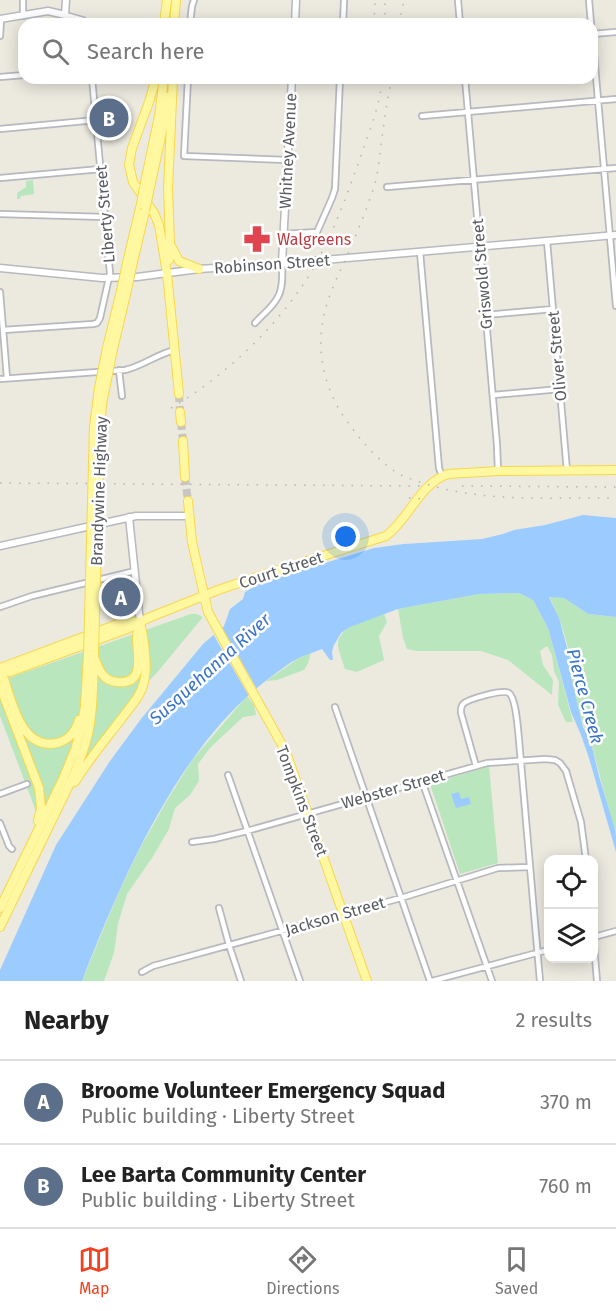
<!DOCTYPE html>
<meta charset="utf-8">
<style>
:root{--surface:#fff;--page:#f6f6f6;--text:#222;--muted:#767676;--line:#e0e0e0;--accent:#f3401e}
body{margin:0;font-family:"Fira Sans",sans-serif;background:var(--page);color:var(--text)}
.controls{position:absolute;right:18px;bottom:18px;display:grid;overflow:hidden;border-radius:12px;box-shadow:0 3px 15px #0003}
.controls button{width:54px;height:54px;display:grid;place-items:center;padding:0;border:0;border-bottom:2px solid var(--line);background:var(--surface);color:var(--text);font:30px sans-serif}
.you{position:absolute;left:346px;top:537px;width:21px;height:21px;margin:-15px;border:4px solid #fff;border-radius:50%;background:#1a73e8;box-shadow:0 0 0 9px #1a73e833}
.badge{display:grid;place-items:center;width:39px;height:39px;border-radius:50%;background:var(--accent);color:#fff;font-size:20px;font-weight:700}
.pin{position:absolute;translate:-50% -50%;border:3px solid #fff;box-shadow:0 2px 6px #0006}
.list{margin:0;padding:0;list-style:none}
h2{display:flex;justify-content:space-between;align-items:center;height:78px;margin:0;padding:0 24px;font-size:26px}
h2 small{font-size:20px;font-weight:400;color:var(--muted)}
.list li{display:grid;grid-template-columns:39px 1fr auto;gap:18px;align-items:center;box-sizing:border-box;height:84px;padding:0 24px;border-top:2px solid var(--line)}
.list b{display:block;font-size:22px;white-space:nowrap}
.list p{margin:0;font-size:20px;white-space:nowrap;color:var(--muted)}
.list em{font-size:20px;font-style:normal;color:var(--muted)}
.icon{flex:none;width:33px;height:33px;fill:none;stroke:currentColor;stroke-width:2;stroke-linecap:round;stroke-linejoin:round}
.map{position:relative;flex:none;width:616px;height:981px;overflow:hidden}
.search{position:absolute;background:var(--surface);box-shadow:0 3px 15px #0003;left:18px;right:18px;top:18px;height:66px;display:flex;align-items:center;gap:15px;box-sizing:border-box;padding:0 21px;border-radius:18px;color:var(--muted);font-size:22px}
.sheet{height:246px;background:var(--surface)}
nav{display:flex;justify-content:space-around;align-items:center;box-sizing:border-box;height:84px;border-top:2px solid var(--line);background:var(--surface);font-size:16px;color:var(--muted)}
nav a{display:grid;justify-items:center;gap:3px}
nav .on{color:var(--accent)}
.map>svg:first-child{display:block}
</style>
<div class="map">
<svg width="616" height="981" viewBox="0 0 616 981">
<rect width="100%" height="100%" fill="#eceadf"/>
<path fill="#b9e6bd" d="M33 180 34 194 21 196 20 199H17V193L26 187V181Z
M519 593 533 600 548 628 573 722H566L558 705 559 682 554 671 552 655 547 646 540 651 543 665 553 680 552 695 508 660 481 651H417L407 649 403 638 398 609 479 594Z
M549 596 564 598 588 614 616 617V836L590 739C580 720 574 698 571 677 569 669 570 661 569 653 565 633 558 614 549 596Z
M191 614H197L203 617 155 675 135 694 40 822 0 716V681Z
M384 614 387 622 379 636 384 660 357 672 345 669C343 662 339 653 338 645 337 626 369 619 384 614Z
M311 653 308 663 304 670 277 680 266 681 299 658Z
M247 696 254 705 256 715 243 717 210 748 198 764 199 781 190 795 175 808 169 829 152 858 127 894 118 924 114 953 104 981H82L117 896 138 852 166 802 193 759Z
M489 766 498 863 460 874 430 784Z"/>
<path fill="#9cccff" d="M583 515 616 518V617L588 614 564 598 549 597 559 618 569 655 571 676 577 703 583 727 590 739 599 776 614 826 616 836V852L589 758 581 735 571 712 548 628 533 600 519 593 479 594 398 609 350 627 341 633 334 645 332 652 333 660H330L322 649C315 652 308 654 301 657 288 663 275 674 263 683 177 751 121 880 82 981H0V970L56 845 110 761 141 719 203 644 224 626 230 609 243 599 245 592 260 583 374 548 404 544 482 539 503 534 514 530 545 525Z
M459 792 461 799 469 797 471 804 456 808 451 794Z"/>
<path fill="#eceadf" d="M220 624 258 691 250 698 212 632Z"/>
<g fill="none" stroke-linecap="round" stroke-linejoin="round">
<path stroke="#c7c6c0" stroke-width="8" stroke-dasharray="8 4" stroke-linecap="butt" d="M179 394 180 412
M181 422 183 441
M185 477 188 501"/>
<defs>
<path id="minor" d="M23 0V16
M458 0 460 24
M589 0 591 24
M65 15 83 20 87 24
M190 24 192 6 194 0
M343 24 344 0
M592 31 616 306
M592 34 616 32
M0 36 1 19
M0 77 24 75
M188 78 184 156 288 160
M465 78 497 445 498 471
M422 116 616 99
M0 129 96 120
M0 178 101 169
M387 187 616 168
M0 214 105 217
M283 234 317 232 332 198 335 189 340 78
M547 241 567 471
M420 252 439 468 442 476
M0 292 7 378
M486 315 553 309
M255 323C264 313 279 302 281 288 283 280 282 271 282 263
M3 330 93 324 97 323 100 318 110 273 92 78
M119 370 122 396
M0 379 125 370C143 366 157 354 175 350
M493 395 560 389
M0 607 32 596 135 571
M335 707 430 981
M476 766 461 713C461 708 460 708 463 704 468 699 503 689 509 693 516 698 518 730 519 740L540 981
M228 775 300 981
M422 781 492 981
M0 794 27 784
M0 823 9 846 12 849
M192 842 214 839 247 831 487 763 545 759 555 760 560 763 566 771 581 822 586 860
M219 908 229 945 241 981
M594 937 616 931
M594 945 597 981
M142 972 153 966 401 898 498 868 530 867
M432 981 548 950"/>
<path id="tertiary" d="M0 19 48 11 65 15 66 0
M295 24 296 0
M282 263 292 78
M0 268 102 278 137 277 199 269 289 263 616 235
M129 517 140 622
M0 546 136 516H189"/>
<path id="primary" d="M164 24 167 0
M174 24 176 0
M156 78 149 102 132 148 129 165 133 182 154 213 159 225 167 273 179 394
M144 187 159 116 164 78
M149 192 162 132 167 97
M170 244 179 261 199 269
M169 260 170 244 168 188 173 78
M133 262 145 211
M127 263 141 204
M107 348 121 291
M113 349 127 290
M180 412 181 422
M183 441 185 477
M188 501 192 542 208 612 286 752 367 981
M95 659C99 670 103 681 117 682 146 685 137 655 137 638 137 633 138 629 140 624
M0 668 110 627 125 621 138 622
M0 670 10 672 127 629 148 618 218 590 266 574 386 536C410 518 419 484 448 474L498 471 616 470
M0 673 4 679C12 703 22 751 57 743 69 740 76 731 79 720
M0 686 39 788 41 808 38 821
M75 782C89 759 106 739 122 718 130 707 141 696 144 682 148 667 144 638 140 622
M0 908 63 779 75 750 81 729 85 706 88 655
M0 927 72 779C79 763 86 746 89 729 94 704 93 679 94 653"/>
</defs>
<use href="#minor" stroke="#b7b9bf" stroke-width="8"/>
<use href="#tertiary" stroke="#b7b9bf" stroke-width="9"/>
<use href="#primary" stroke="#f9d74b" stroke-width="10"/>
<use href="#minor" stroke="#fff" stroke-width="4.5"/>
<use href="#tertiary" stroke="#fff" stroke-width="6"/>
<use href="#primary" stroke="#fff8a1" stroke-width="8"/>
<path stroke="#b3b4b4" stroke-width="1.5" stroke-dasharray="1.5 8" stroke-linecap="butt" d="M374 24 375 0
M385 24V0
M399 24 404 0
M392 78C387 100 384 123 381 145 379 160 378 176 373 190 365 213 356 236 346 258 336 280 325 302 322 326 317 360 328 397 349 424 361 441 382 465 401 475 409 479 418 481 426 484 487 503 553 497 616 498
M171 408C220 379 265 338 298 292 326 253 342 208 358 164 367 137 379 110 382 81
M0 483 420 486
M462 486 616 487
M409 498 425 499"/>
<defs>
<path id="primary-bridge" d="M141 204 144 187
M145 211 149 192
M127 290 133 262
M121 291 127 263
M94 653 100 429 102 404 113 349
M88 655 94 426 99 388 107 348"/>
</defs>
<use href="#primary-bridge" stroke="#f9d74b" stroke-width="10" stroke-linecap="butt"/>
<use href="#primary-bridge" stroke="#fff8a1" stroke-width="8"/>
</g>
<defs>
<symbol id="pharmacy-bare" viewBox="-9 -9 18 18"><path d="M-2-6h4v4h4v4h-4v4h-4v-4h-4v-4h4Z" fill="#e0444e" stroke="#fff" stroke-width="2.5" paint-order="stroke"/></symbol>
</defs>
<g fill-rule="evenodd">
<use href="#pharmacy-bare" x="238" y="220" width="38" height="38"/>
</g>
<g text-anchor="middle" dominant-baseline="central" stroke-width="5" stroke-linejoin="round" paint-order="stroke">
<g font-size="16" fill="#585b61" stroke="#fff">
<text transform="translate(288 151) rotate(-87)">Whitney Avenue</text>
<text transform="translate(105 214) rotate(-95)">Liberty Street</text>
<text transform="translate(272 264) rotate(-4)">Robinson Street</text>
<text transform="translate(482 274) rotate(-95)">Griswold Street</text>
<text transform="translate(557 356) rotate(-95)">Oliver Street</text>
<text transform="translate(99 491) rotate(-88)">Brandywine Highway</text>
<text transform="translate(281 570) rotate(-18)">Court Street</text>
<text transform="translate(393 789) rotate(-16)">Webster Street</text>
<text transform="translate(302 801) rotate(69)">Tompkins Street</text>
<text transform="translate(335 916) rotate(-16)">Jackson Street</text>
</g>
<g font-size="16" fill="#be3a42" stroke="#fff" text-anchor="start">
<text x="277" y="239">Walgreens</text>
</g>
<g font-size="18" font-style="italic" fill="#3873c9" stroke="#fff">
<text transform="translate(210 669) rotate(-42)">Susquehanna River</text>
<text transform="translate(585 696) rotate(75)">Pierce Creek</text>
</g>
</g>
</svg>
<div class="controls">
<button><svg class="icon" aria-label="locate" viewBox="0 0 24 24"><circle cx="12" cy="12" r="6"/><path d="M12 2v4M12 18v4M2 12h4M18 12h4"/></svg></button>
<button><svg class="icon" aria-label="layers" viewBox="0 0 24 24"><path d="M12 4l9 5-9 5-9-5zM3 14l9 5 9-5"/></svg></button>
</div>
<div class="you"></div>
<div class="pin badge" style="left:121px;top:597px;background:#5c6f8a">A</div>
<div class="pin badge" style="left:109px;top:118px;background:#5c6f8a">B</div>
<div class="search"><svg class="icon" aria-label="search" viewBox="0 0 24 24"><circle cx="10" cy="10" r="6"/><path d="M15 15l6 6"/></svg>Search here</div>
</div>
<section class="sheet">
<h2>Nearby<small>2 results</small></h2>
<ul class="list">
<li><span class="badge" style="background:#5c6f8a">A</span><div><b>Broome Volunteer Emergency Squad</b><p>Public building · Liberty Street</p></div><em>370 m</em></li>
<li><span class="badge" style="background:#5c6f8a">B</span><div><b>Lee Barta Community Center</b><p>Public building · Liberty Street</p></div><em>760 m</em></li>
</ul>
</section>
<nav>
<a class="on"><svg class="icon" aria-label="map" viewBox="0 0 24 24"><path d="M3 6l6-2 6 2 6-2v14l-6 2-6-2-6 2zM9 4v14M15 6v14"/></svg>Map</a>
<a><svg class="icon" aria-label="directions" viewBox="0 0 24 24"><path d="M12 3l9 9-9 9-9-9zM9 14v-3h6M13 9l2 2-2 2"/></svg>Directions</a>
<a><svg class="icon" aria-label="saved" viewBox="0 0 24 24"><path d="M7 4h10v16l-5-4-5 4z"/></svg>Saved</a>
</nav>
